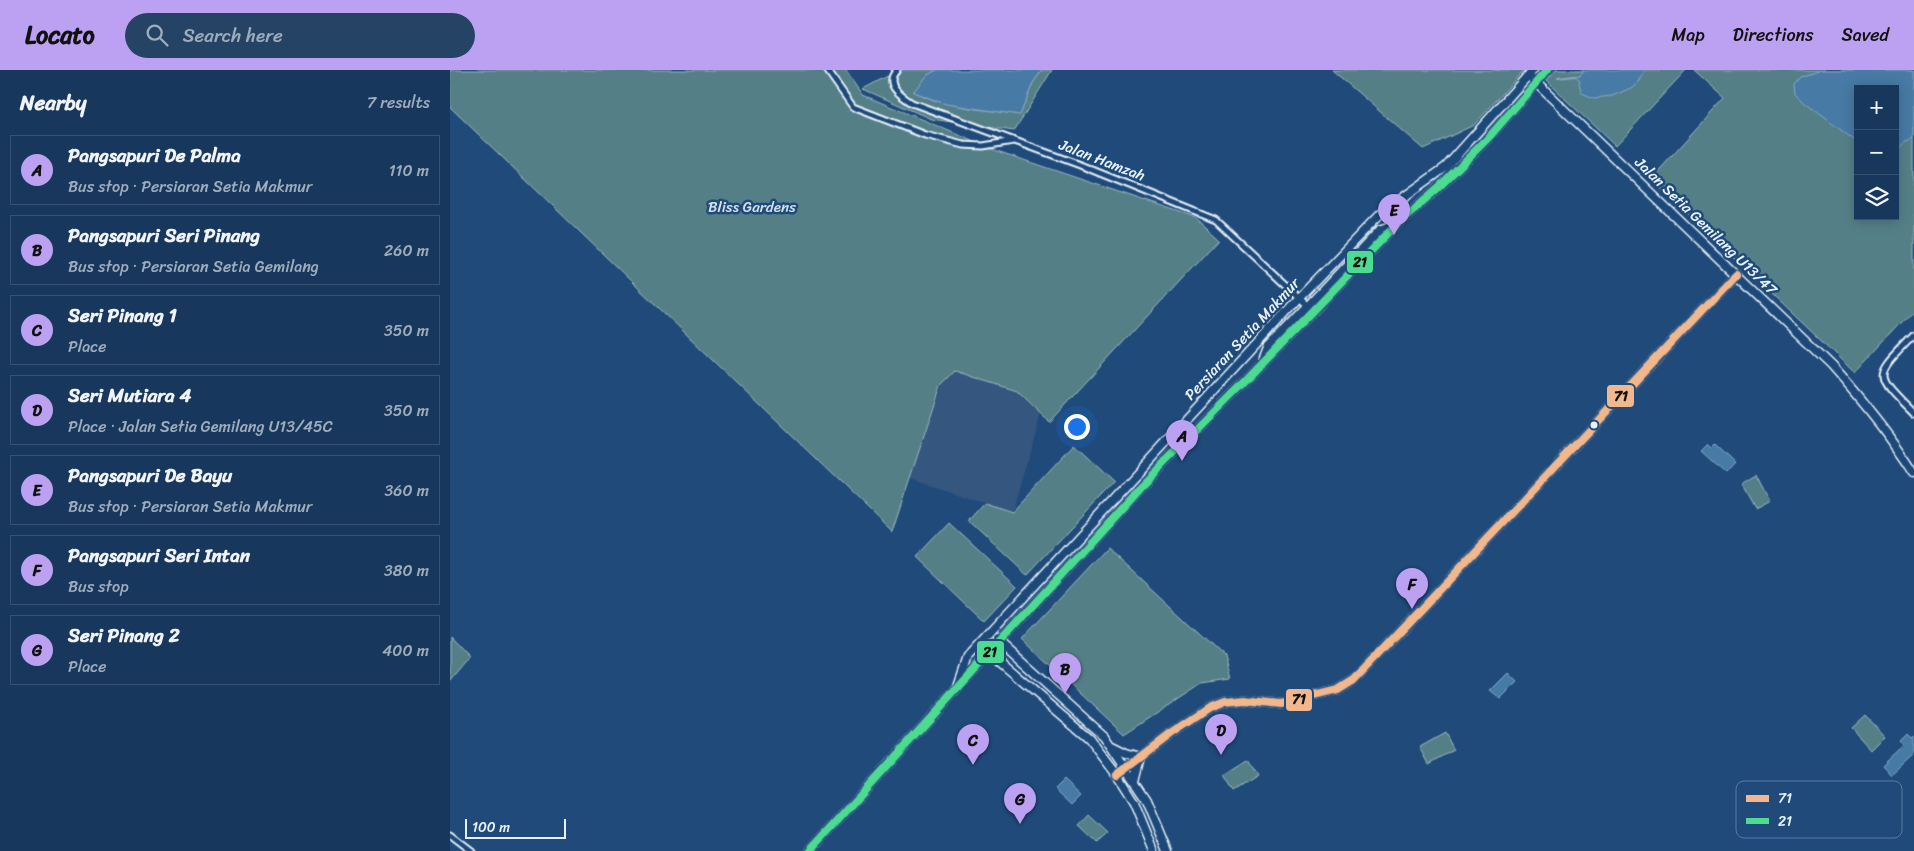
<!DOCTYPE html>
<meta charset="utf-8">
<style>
:root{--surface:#17385c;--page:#244365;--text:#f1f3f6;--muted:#9eacbb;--line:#365272;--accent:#bca0f2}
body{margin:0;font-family:Sriracha,sans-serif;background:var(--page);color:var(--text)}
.controls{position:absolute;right:15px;top:15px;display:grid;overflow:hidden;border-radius:0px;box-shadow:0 2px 12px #0003}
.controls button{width:45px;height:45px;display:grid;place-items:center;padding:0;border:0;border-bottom:1px solid var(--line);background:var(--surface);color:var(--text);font:25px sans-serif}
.scale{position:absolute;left:15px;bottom:12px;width:101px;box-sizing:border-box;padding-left:5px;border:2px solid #e8f1f8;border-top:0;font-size:14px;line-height:18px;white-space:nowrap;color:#e8f1f8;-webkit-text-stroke:4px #1f4a7a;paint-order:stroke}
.you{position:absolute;left:626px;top:356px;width:18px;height:18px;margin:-12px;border:4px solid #fff;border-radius:50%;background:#1a73e8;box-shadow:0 0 0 8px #1a73e833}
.badge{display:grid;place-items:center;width:32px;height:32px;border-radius:50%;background:var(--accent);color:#111;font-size:16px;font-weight:700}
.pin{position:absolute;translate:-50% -41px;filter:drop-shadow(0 1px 2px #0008)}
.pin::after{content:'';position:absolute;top:26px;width:18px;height:15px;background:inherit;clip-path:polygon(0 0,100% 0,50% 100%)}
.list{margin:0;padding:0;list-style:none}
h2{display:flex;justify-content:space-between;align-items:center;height:65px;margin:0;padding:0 20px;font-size:21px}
h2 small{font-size:16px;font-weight:400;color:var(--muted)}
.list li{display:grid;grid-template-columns:32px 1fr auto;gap:15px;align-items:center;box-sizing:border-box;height:70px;margin:0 10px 10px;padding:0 10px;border:1px solid var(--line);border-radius:0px}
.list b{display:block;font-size:19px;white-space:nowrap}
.list p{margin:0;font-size:16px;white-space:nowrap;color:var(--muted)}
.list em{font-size:16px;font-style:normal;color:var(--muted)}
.icon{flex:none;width:28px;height:28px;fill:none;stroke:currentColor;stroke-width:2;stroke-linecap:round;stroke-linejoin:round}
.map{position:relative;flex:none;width:1464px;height:781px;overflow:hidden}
header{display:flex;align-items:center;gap:30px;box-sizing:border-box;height:70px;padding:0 25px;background:var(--accent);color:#111}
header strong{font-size:24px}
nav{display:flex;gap:28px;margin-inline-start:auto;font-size:18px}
.search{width:350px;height:45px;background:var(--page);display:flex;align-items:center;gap:12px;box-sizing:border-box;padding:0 18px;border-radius:28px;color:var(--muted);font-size:19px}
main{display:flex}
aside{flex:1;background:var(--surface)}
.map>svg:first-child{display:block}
</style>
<header>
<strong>Locato</strong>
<div class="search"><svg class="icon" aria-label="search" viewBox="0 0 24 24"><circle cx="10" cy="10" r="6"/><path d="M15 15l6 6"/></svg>Search here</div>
<nav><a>Map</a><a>Directions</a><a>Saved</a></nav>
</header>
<main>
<aside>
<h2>Nearby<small>7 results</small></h2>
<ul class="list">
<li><span class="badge">A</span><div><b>Pangsapuri De Palma</b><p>Bus stop · Persiaran Setia Makmur</p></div><em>110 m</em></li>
<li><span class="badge">B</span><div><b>Pangsapuri Seri Pinang</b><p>Bus stop · Persiaran Setia Gemilang</p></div><em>260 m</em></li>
<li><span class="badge">C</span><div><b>Seri Pinang 1</b><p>Place</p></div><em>350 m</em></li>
<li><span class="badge">D</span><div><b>Seri Mutiara 4</b><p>Place · Jalan Setia Gemilang U13/45C</p></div><em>350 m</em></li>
<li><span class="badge">E</span><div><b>Pangsapuri De Bayu</b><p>Bus stop · Persiaran Setia Makmur</p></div><em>360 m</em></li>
<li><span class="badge">F</span><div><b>Pangsapuri Seri Intan</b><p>Bus stop</p></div><em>380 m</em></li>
<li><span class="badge">G</span><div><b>Seri Pinang 2</b><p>Place</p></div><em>400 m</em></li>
</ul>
</aside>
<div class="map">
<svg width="1464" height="781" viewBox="0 0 1464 781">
<rect width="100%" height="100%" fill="#1f4a7a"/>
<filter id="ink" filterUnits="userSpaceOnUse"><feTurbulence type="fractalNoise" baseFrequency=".02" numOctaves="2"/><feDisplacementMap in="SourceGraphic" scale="10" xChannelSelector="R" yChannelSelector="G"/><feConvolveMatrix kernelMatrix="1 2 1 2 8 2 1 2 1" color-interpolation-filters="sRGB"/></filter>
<g filter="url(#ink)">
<path fill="#35577e" d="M505 301 567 321 591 344 562 442 460 408 491 315Z"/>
<path fill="#547f87" stroke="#9eb8c0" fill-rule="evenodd" d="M0 0H396L413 25 547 81 746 148 769 169 599 352 567 321 505 301 491 315 442 462 0 37Z
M449 0H487L476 6 464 22C495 38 535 39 570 45L583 13 592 0H602L564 61 481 49 413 19Z
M882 0H1074L1024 55 973 79Z
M1106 0H1134L1130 5 1126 6 1188 12 1194 0H1236L1165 76 1096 11Z
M1244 0H1464V239L1405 303 1201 109 1275 28ZM1408 19H1445V146H1408Z
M624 375 664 412 577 505 519 451 535 433 562 442Z
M1306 405 1320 431 1305 439 1291 414Z
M499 453 567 516 534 551 467 487Z
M657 478 774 586 780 609 752 613 674 664 572 569Z
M0 567 20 588 0 612Z
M1415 645 1435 666 1421 680 1401 658Z
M995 663 1004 680 979 694 970 677Z
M798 690 808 706 784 721 774 705Z
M639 745 658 763 647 773 629 756Z"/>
<path fill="#477aa4" stroke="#87aac6" d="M487 0H592L583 13 570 45 496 34 463 22 476 6Z
M1134 0H1194L1188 12 1181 18 1162 26 1144 28 1132 23 1129 14 1130 10 1125 6 1130 5Z
M1371 0H1464V69L1455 73 1445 82V19H1408V73L1354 32 1345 23 1344 14 1350 7Z
M1258 374 1262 378 1265 375 1285 394 1276 404 1251 381Z
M1058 603 1067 612 1050 629 1040 621Z
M1458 664 1462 668 1464 666V685L1442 705 1433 695 1454 675 1451 671Z
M614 710 631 726 622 735 605 719Z"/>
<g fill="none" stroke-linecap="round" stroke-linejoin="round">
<path stroke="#87aac6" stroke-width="2" d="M1047 0H1049
M1108 8 1125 6"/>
<defs>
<path id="street" d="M377 0 403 37 475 65 513 75 533 76 564 71
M447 0C433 14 451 26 462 33L630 95 766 150 858 236
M1464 265C1425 306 1423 302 1464 343
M0 765 21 781"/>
<path id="secondary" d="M1082 9 1381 296C1411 330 1440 365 1464 403
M813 291 818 278 930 160 944 155
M547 570 654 666 697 730 718 781
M535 579 639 668 667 705 684 732 704 781
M508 616 518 587 849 228 930 144 996 97 1083 0
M662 676 676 683 691 687
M667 705 721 664 760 638 775 632 795 630 831 634 888 620 904 610 1286 204
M685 711 691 687
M360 781 691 416 788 319 948 153 988 118 1040 66 1097 0"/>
</defs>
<use href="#street" stroke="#e8f1f8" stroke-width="9"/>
<use href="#secondary" stroke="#e8f1f8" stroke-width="11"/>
<use href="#street" stroke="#1f4a7a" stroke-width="5"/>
<use href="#secondary" stroke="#1f4a7a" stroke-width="8"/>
<defs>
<path id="bus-1" d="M667 705 721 664 760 638 775 632 795 630 831 634 888 620 904 610 1286 204"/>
<path id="bus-2" d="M360 781 691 416 788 319 948 153 988 118 1040 66 1097 0"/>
</defs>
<use href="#bus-1" stroke="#1f4a7a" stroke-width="11"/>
<use href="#bus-2" stroke="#1f4a7a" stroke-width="11"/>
<use href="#bus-1" stroke="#f1b78d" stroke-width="8"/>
<use href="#bus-2" stroke="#4ddb92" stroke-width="8"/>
</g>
</g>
<circle fill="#e8f1f8" stroke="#1f4a7a" stroke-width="2" cx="1144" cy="355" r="4.5"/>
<g text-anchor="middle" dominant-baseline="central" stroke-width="5" stroke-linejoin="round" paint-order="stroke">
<g font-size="15" fill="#e8f1f8" stroke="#1f4a7a">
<text transform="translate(652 90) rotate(21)">Jalan Hamzah</text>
<text transform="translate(1256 156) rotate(44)">Jalan Setia Gemilang U13/47</text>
<text transform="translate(792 269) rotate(-47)">Persiaran Setia Makmur</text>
</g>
<g font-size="15" fill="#d2e0e7" stroke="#1f4a7a">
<text x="302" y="137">Bliss Gardens</text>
</g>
</g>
<rect x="1286" y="711" width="166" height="57" rx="8" fill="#1f4a7a" stroke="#5b7ca0" stroke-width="1"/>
<rect x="1296" y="725" width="23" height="7" fill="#f1b78d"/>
<rect x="1296" y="748" width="23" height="6" fill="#4ddb92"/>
<g font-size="14" fill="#e8f1f8">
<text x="1328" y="733">71</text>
<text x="1328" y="756">21</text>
</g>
<g stroke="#1f4a7a" stroke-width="2">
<rect x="896" y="180" width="28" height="24" rx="5" fill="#4ddb92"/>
<rect x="1156" y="314" width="29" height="24" rx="5" fill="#f1b78d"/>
<rect x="526" y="570" width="29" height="24" rx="5" fill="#4ddb92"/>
<rect x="835" y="618" width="28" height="24" rx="5" fill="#f1b78d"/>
</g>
<g font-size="14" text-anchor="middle" font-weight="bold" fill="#111">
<text x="910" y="197">21</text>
<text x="1171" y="331">71</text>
<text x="540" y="587">21</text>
<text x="849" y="634">71</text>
</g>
</svg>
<div class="controls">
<button>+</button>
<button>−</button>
<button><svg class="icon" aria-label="layers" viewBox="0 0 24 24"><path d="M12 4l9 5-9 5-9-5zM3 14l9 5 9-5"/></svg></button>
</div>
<div class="scale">100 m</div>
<div class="you"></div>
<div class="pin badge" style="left:732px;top:391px">A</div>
<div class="pin badge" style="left:615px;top:624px">B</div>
<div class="pin badge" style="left:523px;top:695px">C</div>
<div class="pin badge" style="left:771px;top:685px">D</div>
<div class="pin badge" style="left:944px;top:165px">E</div>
<div class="pin badge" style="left:962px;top:539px">F</div>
<div class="pin badge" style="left:570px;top:754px">G</div>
</div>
</main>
